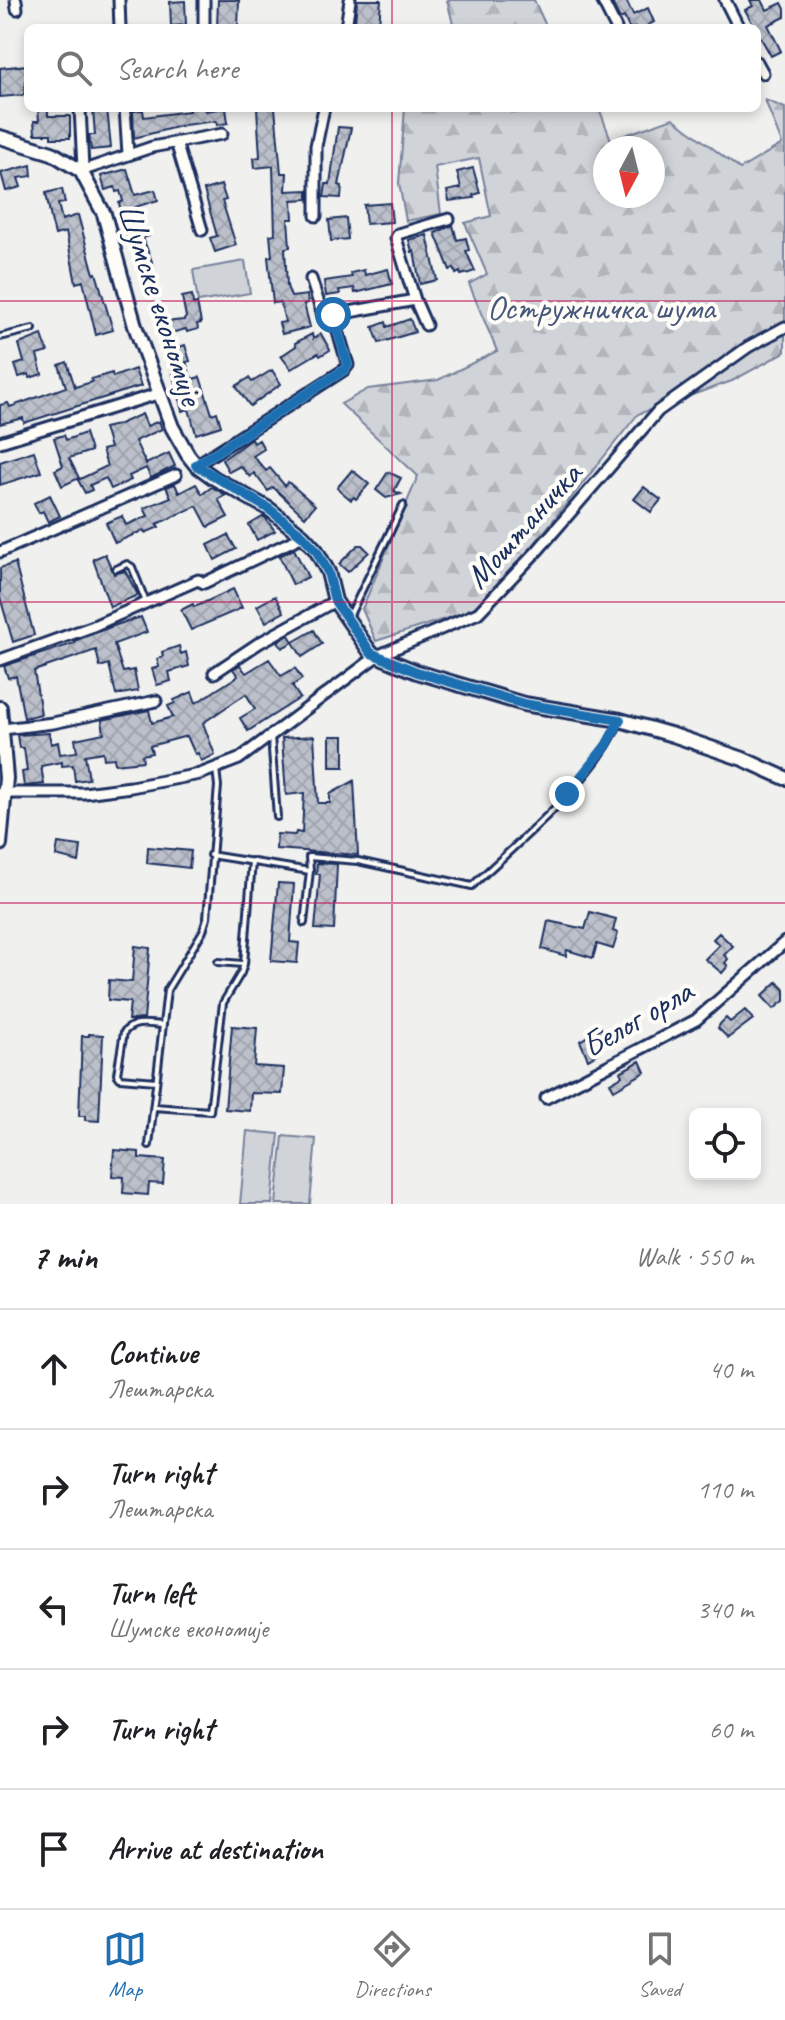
<!DOCTYPE html>
<meta charset="utf-8">
<style>
:root{--surface:#fff;--page:#f6f6f6;--text:#202124;--muted:#757577;--line:#e0e0e0;--accent:#1f6fb2}
body{margin:0;font-family:Caveat,sans-serif;background:var(--page);color:var(--text)}
.controls{position:absolute;right:24px;bottom:24px;display:grid;overflow:hidden;border-radius:12px;box-shadow:0 4px 12px #0003}
.controls button{width:72px;height:72px;display:grid;place-items:center;padding:0;border:0;border-bottom:2px solid var(--line);background:var(--surface);color:var(--text);font:40px sans-serif}
.compass{position:absolute;left:593px;top:136px;width:72px;height:72px;border-radius:50%;background:var(--surface);box-shadow:0 4px 12px #0003;rotate:187deg}
.stop{position:absolute;width:24px;height:24px;margin:-18px;border:6px solid #1f6fb2;border-radius:50%;background:#fff}
.stop.end{background:#1f6fb2;border-color:#fff;box-shadow:0 2px 8px #0008}
.list{margin:0;padding:0;list-style:none}
h2{display:flex;justify-content:space-between;align-items:center;height:104px;margin:0;padding:0 32px;font-size:34px}
h2 small{font-size:26px;font-weight:400;color:var(--muted)}
.list li{display:grid;grid-template-columns:52px 1fr auto;gap:24px;align-items:center;box-sizing:border-box;height:120px;padding:0 32px;border-top:2px solid var(--line)}
.list b{display:block;font-size:30px;white-space:nowrap}
.list p{margin:0;font-size:26px;white-space:nowrap;color:var(--muted)}
.list em{font-size:26px;font-style:normal;color:var(--muted)}
.icon{flex:none;width:44px;height:44px;fill:none;stroke:currentColor;stroke-width:2;stroke-linecap:round;stroke-linejoin:round}
.map{position:relative;flex:none;width:785px;height:1204px;overflow:hidden}
.search{position:absolute;background:var(--surface);box-shadow:0 4px 12px #0003;left:24px;right:24px;top:24px;height:88px;display:flex;align-items:center;gap:20px;box-sizing:border-box;padding:0 28px;border-radius:12px;color:var(--muted);font-size:30px}
.sheet{height:704px;background:var(--surface)}
nav{display:flex;justify-content:space-around;align-items:center;box-sizing:border-box;height:112px;border-top:2px solid var(--line);background:var(--surface);font-size:22px;color:var(--muted)}
nav a{display:grid;justify-items:center;gap:4px}
nav .on{color:var(--accent)}
.map>svg:first-child{display:block}
</style>
<div class="map">
<svg width="785" height="1204" viewBox="0 0 785 1204">
<defs>
<pattern id="forest-firs" width="22" height="20" patternUnits="userSpaceOnUse" patternTransform="scale(2)"><rect width="22" height="20" fill="#d0d3d8"/><path d="M5 1l3.5 6h-7zM16 11l3.5 6h-7z" fill="#b2b5bc"/></pattern>
<pattern id="building-cross-hatch" width="8" height="8" patternUnits="userSpaceOnUse" patternTransform="scale(2)"><rect width="8" height="8" fill="#bbc0ca"/><path d="M0 0l8 8M0 8l8-8" fill="none" stroke="#a0a5b0"/></pattern>
</defs>
<rect width="100%" height="100%" fill="#f0f0ee"/>
<filter id="ink" filterUnits="userSpaceOnUse"><feTurbulence type="fractalNoise" baseFrequency=".0125" numOctaves="2"/><feDisplacementMap in="SourceGraphic" scale="16" xChannelSelector="R" yChannelSelector="G"/><feConvolveMatrix kernelMatrix="1 2 1 2 8 2 1 2 1" color-interpolation-filters="sRGB"/></filter>
<g filter="url(#ink)">
<path fill="url(#forest-firs)" stroke="#76819b" stroke-width="2" fill-rule="evenodd" d="M447 0H534L547 28H454Z
M765 100 785 108V352L732 381 638 414 485 606 376 641 362 609 418 476 341 404 368 389 438 380 497 351 469 284 487 274 465 223 491 216 479 158 435 167 441 214 406 221 399 183 405 108H599L611 140 673 118 740 169 782 144ZM605 148H653V196H605Z"/>
<path fill="#d0d3d8" stroke="#76819b" stroke-width="2" d="M245 261 250 293 198 302 193 270Z
M247 1131 279 1134 272 1204H240Z
M283 1136 316 1139 310 1204H276Z"/>
<path fill="url(#building-cross-hatch)" stroke="#1b2f5e" stroke-width="2" d="M218 0H239L238 28H217Z
M357 0H381L379 25 355 22Z
M620 0H626L633 15 648 8 654 22 648 25 649 28H629L624 17 620 19 612 3Z
M750 0H762L767 10 782 3 785 9V17L768 25 781 51 771 56 745 10 753 6Z
M185 1 186 25 171 26 170 2Z
M28 65 24 95 0 97V68Z
M38 108H48V116H70V138H51V134H35L34 121H39Z
M107 108 111 148 91 150 89 135H95L93 109Z
M189 108H204L205 111 226 108 228 123 217 125 216 121 184 125 134 138 133 111 143 110 144 117 189 111Z
M257 108H275L281 173H287L286 191 308 190V199L292 200 293 219H288L290 247 285 248 287 286 291 297 307 295 308 303 304 304 310 327 282 334 279 323 285 322 283 313 280 302 273 303 268 257 272 256 270 235 275 234 273 166 255 168 254 158 260 157Z
M338 127 351 128 339 185 342 186 341 198 324 197 326 184H330Z
M31 165 32 176 18 178 21 187 6 191 1 173Z
M473 168 480 193 473 195 474 198 449 201 447 191 461 188 457 172Z
M127 169 135 195 155 190 158 200 135 207 149 236 143 238 154 267 143 271 131 242 126 244 118 222 123 220 119 203 123 201 120 191 116 192 115 187 105 190 101 176Z
M221 185 226 200 222 201 236 245 215 252 210 238 217 236 204 190Z
M62 189 65 203 58 204 62 220 78 215 94 274 96 273 113 330 96 335 83 281 76 283 66 232 55 235 51 219 46 193Z
M390 203 392 222 366 224 364 205Z
M346 218 348 239 331 241 329 220Z
M453 225 457 240 466 238 469 250 466 251 475 271 469 273 461 275 460 272 456 274 454 268 450 270 435 233Z
M427 235 437 280 420 284 414 251 412 252 409 240Z
M388 269 392 284 355 293 354 288 339 290 340 294 326 296 324 281 352 277 351 273 364 270 365 275Z
M192 295 193 304 197 303 201 323 197 324 198 329 187 332 186 329 159 336 153 308 160 307 164 322 184 320 186 317 182 297Z
M410 319 415 332 379 343 373 327 386 322 387 327Z
M312 334 313 339 321 334 330 350 320 356 318 353 291 369 281 356 296 346 295 343Z
M42 335 48 352 37 355 42 374 30 378 29 374 19 377 15 365 24 362 19 344Z
M185 345 190 361 186 362 192 379 200 377 212 414 217 412 221 426 196 434 189 409 182 411 167 351Z
M67 362 75 387 92 382 91 379 112 373 113 377 135 369 141 386 24 423 23 418 0 424V405L8 403 10 407 66 387 59 365Z
M272 370 281 384 250 406 236 386 249 378 252 382Z
M142 414 147 426 159 421 162 429 135 441 146 464 169 453 175 466 151 478 146 468 129 476 131 480 111 489 106 478 90 485 92 490 85 493 78 480 107 466 102 450 110 448 104 428 117 425Z
M85 433 91 451 69 458 79 478 62 486 55 470 63 466 54 438 64 435 66 440Z
M251 439 254 443 259 440 264 449 253 456 266 471 270 468 285 486 288 482 315 505 305 517 273 487 268 491 254 473 250 477 240 466 229 472 222 460Z
M34 451 41 472 0 485V462Z
M352 470 369 484 356 499 354 497 351 500 337 488Z
M388 472 401 478 394 491 401 494 386 498 376 490Z
M175 484 179 493 196 484 202 494 212 487 226 495 218 499 228 517 208 527 197 506 157 524 159 527 145 533 144 530 115 543 106 523 122 516 126 525 148 516 144 508 171 497 166 487Z
M644 487 661 500 651 512 634 499Z
M50 495 60 516 48 522 43 511 39 513 34 503Z
M264 516 275 531 257 540 249 525Z
M228 535 236 549 215 560 208 545Z
M358 545H362L369 552 348 572 339 564Z
M294 549 308 577 293 585 279 556Z
M105 554 114 574 125 571 138 595 110 607 93 559Z
M15 563 34 635 13 642 0 597V568Z
M233 589 242 608 191 630 181 610 193 604 194 607 199 605Z
M275 596 284 612 266 622 257 606Z
M141 617 147 632 114 644 123 672 134 670 138 691 116 695 109 664 100 667 96 650 34 671 41 714 24 718 16 676 8 678 4 666 75 643 74 641 113 626Z
M314 630 322 644 302 657 293 642 282 648 278 641 289 635 293 642Z
M179 646 181 654 186 652 189 666 169 672 171 681 157 685 152 669 159 667 157 659 163 657 162 652Z
M269 659 281 676 295 668 302 679 292 686 300 698 248 731 240 718 255 709 246 694 225 708 203 723 215 755 201 761 198 753 195 754 187 736 150 746 152 753 142 755 143 761 115 764 114 758 104 759 103 752 85 755 89 779 75 781 73 765 62 766V762L41 766 44 784 24 786 22 772 27 771 24 748H19L17 735 49 733 51 744 58 742 60 754 77 752 75 739 104 733 102 720 149 710 152 723 173 717 168 706 175 703 174 700 192 692 196 703 238 676 233 669 240 665 246 673Z
M314 736 318 803H330V794L354 781 358 855 276 849 277 834 295 835 296 832 302 833 304 793 286 795 282 738Z
M330 736H344V767H330Z
M58 843 81 846 79 862 56 856Z
M148 847 191 851 189 868 147 863Z
M317 863 337 864 334 930 315 929 320 874H316Z
M278 883 294 884 290 942 299 943 297 963 271 961Z
M590 912 616 919 613 931 618 933 613 949 597 944 593 958 567 950 566 956 542 949 548 921 585 929Z
M719 933 733 946 724 955 728 959 725 963 728 966 722 973 705 959 719 945 713 939Z
M135 946 150 948 144 1019 134 1020H128L130 1002 108 1000 109 980 132 982Z
M777 982 785 990V1000L774 1009 762 996Z
M745 1010 753 1019 728 1038 718 1028 720 1024 726 1018 730 1022Z
M232 1026 257 1028 254 1066 284 1068 282 1094 251 1093 250 1111 225 1109Z
M601 1028 607 1038 597 1044 600 1052 588 1059 580 1041Z
M89 1034 103 1035 99 1121 85 1120V1116H79L82 1036H89Z
M640 1061 645 1072 614 1090 610 1083 622 1076 620 1072Z
M114 1150 139 1152V1158L165 1160 163 1184 149 1183 148 1195 123 1193 124 1177 112 1176Z"/>
<g fill="none" stroke-linecap="round" stroke-linejoin="round">
<defs>
<path id="lane" d="M0 337 33 329
M116 569 127 564 132 567 146 602
M350 615 403 505
M271 736 277 817
M210 855 310 871 304 923
M310 871 309 857 358 861 472 886C517 843 596 779 619 722
M218 962 243 964
M156 1081 120 1078 117 1074 124 1032C135 1020 147 1024 162 1025
M154 1107 210 1111 223 1003 241 973 244 964 252 861
M149 1145 167 990 203 931 207 918 218 786 216 769"/>
<path id="street" d="M16 0 17 9
M119 0 120 28
M204 0V28
M602 0 616 28
M725 0 739 28
M346 28 350 0
M757 62 763 73
M80 108 83 168
M125 108 128 154
M176 142 202 230
M81 171 152 147 222 134
M316 216V146L324 108
M311 279 322 313 333 315
M415 300 426 325
M0 442 161 393
M196 465 344 370 348 365 333 315 415 300 396 238 398 234 449 219
M0 552 176 475
M0 660 91 627 198 580 204 583 303 536
M214 673 259 643 335 601
M3 729 53 723 156 701
M0 793H84L131 787 200 774 239 759 377 656 478 613 538 550 658 411 748 347 785 327
M546 1098 696 1020 785 942"/>
<path id="secondary" d="M0 137 52 153 81 171 104 214 135 326 172 427 188 455 196 465 214 478 269 509 303 536 316 550 328 572 335 601 371 653 417 672 524 704 620 720 673 735 743 759 785 778
M0 708 6 778 0 844"/>
</defs>
<use href="#lane" stroke="#1b2f5e" stroke-width="10"/>
<use href="#street" stroke="#1b2f5e" stroke-width="15"/>
<use href="#secondary" stroke="#1b2f5e" stroke-width="18"/>
<use href="#lane" stroke="#fdfcf7" stroke-width="4"/>
<use href="#street" stroke="#fdfcf7" stroke-width="9"/>
<use href="#secondary" stroke="#fdfcf7" stroke-width="12"/>
</g>
</g>
<g fill="none" stroke-linecap="round" stroke-linejoin="round" filter="url(#ink)">
<path stroke="#1f6fb2" stroke-width="10" d="M333 315 348 365 344 370 196 465 269 509 303 536 316 550 328 572 335 601 371 653 417 672 524 704 620 720 606 746 567 794"/>
</g>
<path fill="none" stroke="#c2185b" stroke-width="2" stroke-opacity="0.55" d="M392 0V28M392 108V1204M0 301H785M0 602H785M0 903H785"/>
<g text-anchor="middle" dominant-baseline="central" stroke-width="8" stroke-linejoin="round" paint-order="stroke">
<g font-size="34" fill="#1b2f5e" stroke="#fdfcf7">
<text transform="translate(161 304) rotate(72)">Шумске економије</text>
<text transform="translate(523 525) rotate(-48)">Моштаничка</text>
<text transform="translate(637 1018) rotate(-30)">Белог орла</text>
</g>
<g font-size="34" fill="#48587c" stroke="#fdfcf7">
<text x="601" y="307">Остружничка шума</text>
</g>
</g>
</svg>
<div class="controls">
<button><svg class="icon" aria-label="locate" viewBox="0 0 24 24"><circle cx="12" cy="12" r="6"/><path d="M12 2v4M12 18v4M2 12h4M18 12h4"/></svg></button>
</div>
<svg class="compass" viewBox="-18 -18 36 36"><path d="M0-13l5 13h-10z" fill="#e53935"/><path d="M0 13l5-13h-10z" fill="#757577"/></svg>
<div class="stop" style="left:333px;top:315px"></div>
<div class="stop end" style="left:567px;top:794px"></div>
<div class="search"><svg class="icon" aria-label="search" viewBox="0 0 24 24"><circle cx="10" cy="10" r="6"/><path d="M15 15l6 6"/></svg>Search here</div>
</div>
<section class="sheet">
<h2>7 min<small>Walk · 550 m</small></h2>
<ul class="list">
<li><svg class="icon" aria-label="ahead" viewBox="0 0 24 24"><path d="M12 20V5M6 11l6-6 6 6"/></svg><div><b>Continue</b><p>Лештарска</p></div><em>40 m</em></li>
<li><svg class="icon" aria-label="right" viewBox="0 0 24 24"><path d="M7 20v-9h11M14 6l5 5-5 5"/></svg><div><b>Turn right</b><p>Лештарска</p></div><em>110 m</em></li>
<li><svg class="icon" aria-label="left" viewBox="0 0 24 24"><path d="M17 20v-9H6M10 6l-5 5 5 5"/></svg><div><b>Turn left</b><p>Шумске економије</p></div><em>340 m</em></li>
<li><svg class="icon" aria-label="right" viewBox="0 0 24 24"><path d="M7 20v-9h11M14 6l5 5-5 5"/></svg><div><b>Turn right</b></div><em>60 m</em></li>
<li><svg class="icon" aria-label="arrive" viewBox="0 0 24 24"><path d="M6 21V4h12l-3 4 3 4H6"/></svg><div><b>Arrive at destination</b></div></li>
</ul>
</section>
<nav>
<a class="on"><svg class="icon" aria-label="map" viewBox="0 0 24 24"><path d="M3 6l6-2 6 2 6-2v14l-6 2-6-2-6 2zM9 4v14M15 6v14"/></svg>Map</a>
<a><svg class="icon" aria-label="directions" viewBox="0 0 24 24"><path d="M12 3l9 9-9 9-9-9zM9 14v-3h6M13 9l2 2-2 2"/></svg>Directions</a>
<a><svg class="icon" aria-label="saved" viewBox="0 0 24 24"><path d="M7 4h10v16l-5-4-5 4z"/></svg>Saved</a>
</nav>
